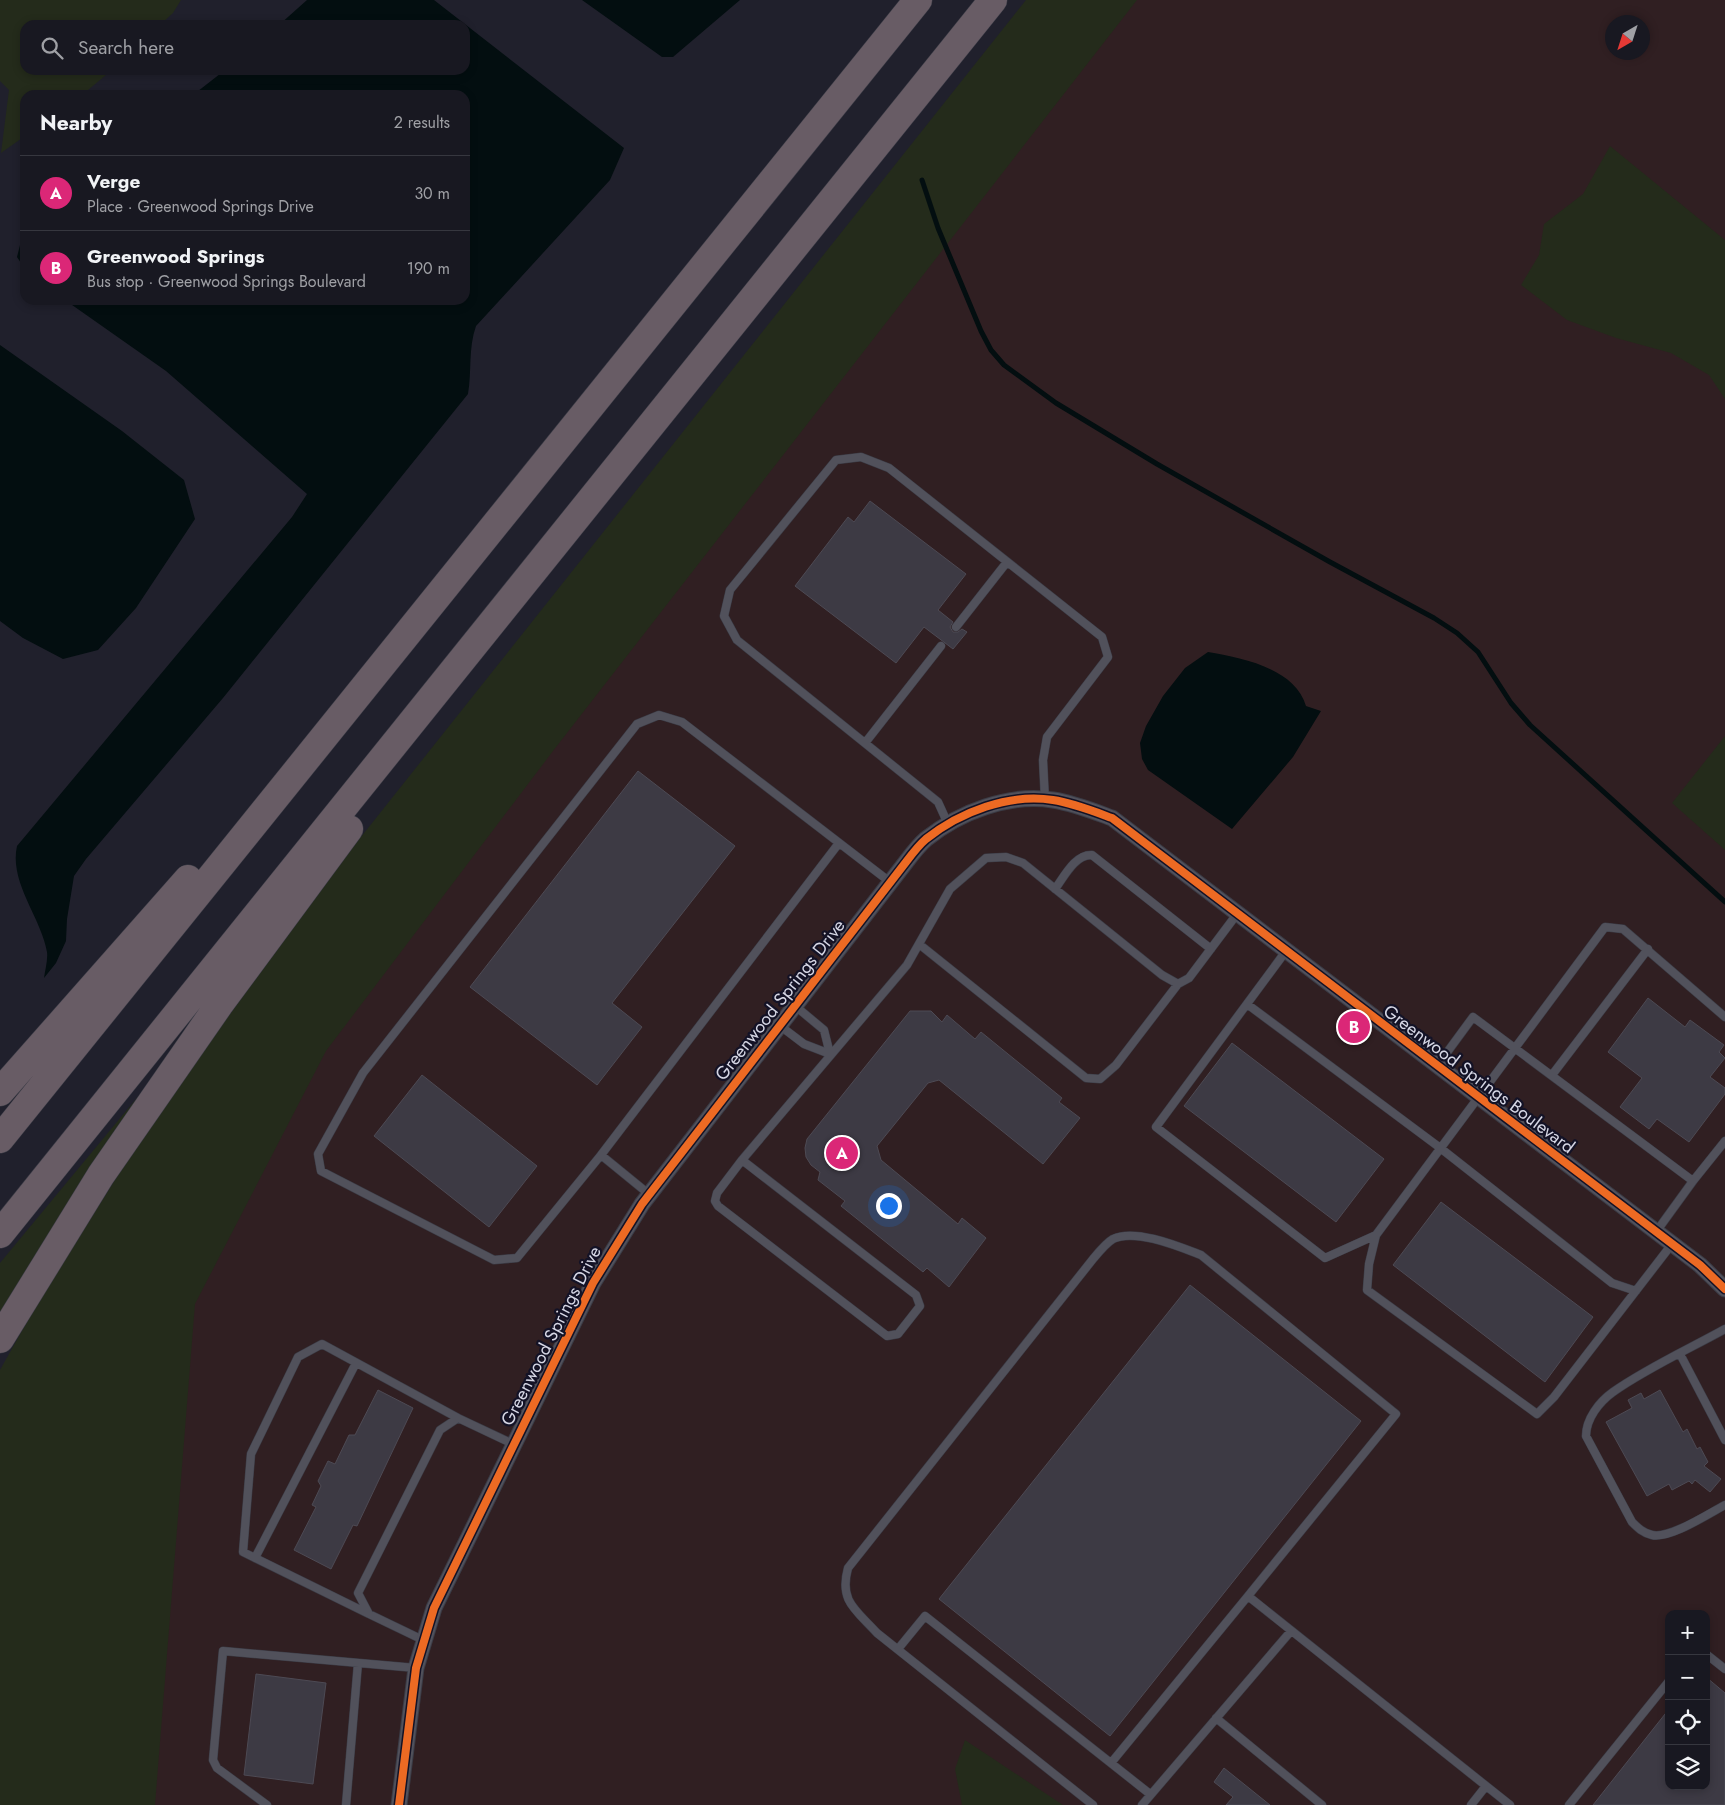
<!DOCTYPE html>
<meta charset="utf-8">
<style>
:root{--surface:#181821;--page:#25252e;--text:#f1f3f6;--muted:#9fa0a5;--line:#36373f;--accent:#db2777}
body{margin:0;font-family:Jost,sans-serif;background:var(--page);color:var(--text)}
.controls{position:absolute;right:15px;bottom:15px;display:grid;overflow:hidden;border-radius:10px;box-shadow:0 2px 8px #0003}
.controls button{width:45px;height:45px;display:grid;place-items:center;padding:0;border:0;border-bottom:1px solid var(--line);background:var(--surface);color:var(--text);font:25px sans-serif}
.compass{position:absolute;left:1605px;top:15px;width:45px;height:45px;border-radius:50%;background:var(--surface);box-shadow:0 2px 8px #0003;rotate:219deg}
.you{position:absolute;left:888px;top:1205px;width:18px;height:18px;margin:-12px;border:4px solid #fff;border-radius:50%;background:#1a73e8;box-shadow:0 0 0 8px #1a73e833}
.badge{display:grid;place-items:center;width:32px;height:32px;border-radius:50%;background:var(--accent);color:#fff;font-size:16px;font-weight:700}
.pin{position:absolute;translate:-50% -50%;border:2px solid #fff;box-shadow:0 1px 5px #0006}
.list{margin:0;padding:0;list-style:none}
h2{display:flex;justify-content:space-between;align-items:center;height:65px;margin:0;padding:0 20px;font-size:21px}
h2 small{font-size:16px;font-weight:400;color:var(--muted)}
.list li{display:grid;grid-template-columns:32px 1fr auto;gap:15px;align-items:center;box-sizing:border-box;height:75px;padding:0 20px;border-top:1px solid var(--line)}
.list b{display:block;font-size:19px;white-space:nowrap}
.list p{margin:0;font-size:16px;white-space:nowrap;color:var(--muted)}
.list em{font-size:16px;font-style:normal;color:var(--muted)}
.icon{flex:none;width:28px;height:28px;fill:none;stroke:currentColor;stroke-width:2;stroke-linecap:round;stroke-linejoin:round}
.map{position:relative;flex:none;width:1725px;height:1805px;overflow:hidden}
.search{position:absolute;background:var(--surface);box-shadow:0 2px 8px #0003;left:20px;top:20px;width:450px;height:55px;display:flex;align-items:center;gap:12px;box-sizing:border-box;padding:0 18px;border-radius:15px;color:var(--muted);font-size:19px}
.panel{position:absolute;background:var(--surface);box-shadow:0 2px 8px #0003;left:20px;top:90px;width:450px;height:215px;border-radius:15px}
.map>svg:first-child{display:block}
</style>
<div class="map">
<svg width="1725" height="1805" viewBox="0 0 1725 1805">
<rect width="100%" height="100%" fill="#20202c"/>
<path fill="#301f22" fill-rule="evenodd" d="M1055 0H1725V1805H0V1432ZM1612 22H1642V52H1612ZM1669 1614H1706V1786H1669Z"/>
<path fill="#242b1b" d="M0 0H181L173 13 160 25H25V70H112L82 95H25V136L1 153 9 90 0 81Z
M1026 0H1137L553 751 326 1051 195 1304 155 1805H0V1370L36 1306 130 1156 224 1022 353 847Z
M1610 146 1725 240V399L1709 375 1671 353 1616 338 1567 320 1521 285 1539 255 1544 224 1583 194Z
M1725 736V850L1672 803Z
M160 1070 0 1315V1263Z
M965 1740 1063 1805H962L955 1769Z"/>
<path fill="#030e10" d="M307 0H434L624 148 610 180 476 326C468 349 472 371 468 394L223 698 86 859 74 876 67 919 66 941 56 963 44 978C45 970 48 960 47 952 41 917 9 883 17 846L292 517 307 494 166 371 65 300H465V95H193L225 70H465V25H279Z
M582 0H740L673 57H662Z
M25 235V269L17 257 21 241Z
M0 345 122 431 184 480 195 519 136 608 98 650 63 659 23 638 0 621Z
M1208 652C1242 658 1295 668 1306 706L1321 711 1293 757 1232 829 1148 770 1142 759 1140 743 1146 726 1163 696 1185 668Z"/>
<g fill="none" stroke-linecap="round" stroke-linejoin="round">
<path stroke="#030e10" stroke-width="5" d="M922 180 938 228 981 331 991 350 1004 365 1056 403 1157 464 1330 562 1434 618 1457 633 1478 652 1511 703 1530 725 1725 902"/>
</g>
<path fill="#3d3a44" stroke="#4d4a54" d="M870 501 966 574 938 610 953 622 950 627 953 632H958L962 629 967 632 953 649 924 627 896 663 795 586 848 517 854 522Z
M638 771 735 846 612 1003 642 1027 597 1085 470 987Z
M1648 998 1685 1027 1690 1020 1724 1045 1719 1052 1725 1058 1710 1077 1725 1088V1094L1689 1142 1657 1119 1649 1129 1620 1107 1642 1078 1608 1052Z
M910 1011H931L942 1022 947 1015 975 1039 981 1032 1062 1098 1059 1102 1080 1118 1043 1164 939 1080 928 1083 877 1146 881 1160 958 1224 962 1218 986 1238 949 1287 927 1268 923 1272 841 1206 845 1201 818 1180 820 1172 811 1165 806 1157 805 1148 807 1139Z
M1232 1043 1384 1159 1336 1222 1184 1106Z
M422 1075 537 1166 489 1227 374 1136Z
M1441 1202 1593 1317 1545 1382 1393 1265Z
M1190 1285 1361 1421 1110 1736 939 1599Z
M378 1390 413 1408 357 1526 353 1525 331 1569 294 1550 316 1507 312 1505 321 1486 318 1481 328 1461 335 1464 349 1435H355Z
M1660 1390 1683 1432 1687 1429 1697 1449 1700 1447 1708 1462 1704 1466 1721 1479 1710 1492 1695 1480 1692 1484 1689 1481 1672 1490 1669 1484 1647 1496 1606 1422 1632 1408 1628 1400 1641 1393 1644 1399Z
M256 1674 326 1683 313 1784 244 1775Z
M1706 1677 1725 1693V1805H1593L1669 1709V1786H1706Z
M1224 1768 1270 1805H1226L1233 1797 1214 1782Z"/>
<g fill="none" stroke-linecap="round" stroke-linejoin="round">
<defs>
<path id="lane" d="M956 627 1007 562
M865 743 941 646
M948 824 938 802 737 640 724 616 730 590 836 460 861 457 889 468 1102 637 1108 657 1047 737 1043 760 1045 800
M1055 889C1064 877 1075 854 1092 855L1211 949
M919 944 1086 1078 1100 1079 1116 1065 1178 984
M1286 951 1156 1127 1325 1258 1376 1235
M1247 1004 1439 1147 1612 1283 1636 1291
M794 1005 824 1030 830 1054
M779 1025 804 1044 830 1054
M1437 1066 1473 1017 1693 1181 1656 1232
M1552 1075 1648 949
M601 1155 839 843
M742 1160 916 1295 920 1306 898 1334 887 1336 718 1206 715 1201 717 1193 742 1160 907 965 950 889 986 858 1006 857 1023 863 1162 975 1178 984 1189 978 1237 914
M1693 1181 1725 1141
M650 1195 601 1155 517 1258 494 1260 321 1171 318 1154 363 1073 637 724 659 715 682 722 890 882
M1672 1244 1554 1397 1537 1414 1367 1290 1369 1264 1376 1235 1605 927 1623 929 1725 1017
M1725 1329C1689 1349 1647 1368 1613 1392 1599 1402 1586 1419 1586 1436L1632 1522C1638 1528 1643 1533 1652 1535 1670 1539 1708 1514 1725 1505
M1680 1354 1725 1440
M255 1558 356 1363
M369 1614 243 1552 251 1454 298 1357 322 1344 458 1418
M423 1640 369 1614 358 1593 440 1430 458 1418 513 1444
M898 1649 925 1616 1150 1794
M1706 1654 1725 1669
M1216 1718 1322 1805
M1111 1763 1248 1596
M267 1805 217 1768 213 1760 223 1651 416 1668
M346 1805 358 1663
M1093 1805 877 1633C855 1609 839 1601 848 1568L1093 1259C1098 1253 1106 1243 1113 1239 1135 1228 1180 1247 1201 1255L1396 1414 1248 1596 1510 1805
M1142 1805 1291 1631
M1471 1805 1486 1786
M1569 1805 1669 1681"/>
<path id="street" d="M399 1805 416 1668 434 1608 593 1283 642 1204 906 862C912 854 919 845 926 839 960 812 1009 793 1053 800 1073 803 1093 811 1112 818L1700 1265 1725 1289"/>
<path id="highway" d="M0 1092 188 879
M0 1139 918 0
M0 1234 993 0
M0 1339 101 1175 219 1005 349 829"/>
</defs>
<use href="#lane" stroke="#3b3c46" stroke-width="9"/>
<use href="#street" stroke="#3b3c46" stroke-width="17"/>
<use href="#highway" stroke="#3b3c46" stroke-width="29"/>
<use href="#lane" stroke="#51515b" stroke-width="8"/>
<use href="#street" stroke="#51515b" stroke-width="15"/>
<use href="#highway" stroke="#685c65" stroke-width="28"/>
<defs>
<path id="cycleway" d="M399 1805 416 1668 434 1608 593 1283 642 1204 906 862C912 854 919 845 926 839 960 812 1009 793 1053 800 1073 803 1093 811 1112 818L1700 1265 1725 1289"/>
</defs>
<use href="#cycleway" stroke="#131226" stroke-width="11"/>
<use href="#cycleway" stroke="#ed6a23" stroke-width="8"/>
</g>
<g text-anchor="middle" dominant-baseline="central" stroke-width="4.5" stroke-linejoin="round" paint-order="stroke">
<g font-size="18" fill="#d5d6e4" stroke="#131226">
<text transform="translate(780 1000) rotate(-52)">Greenwood Springs Drive</text>
<text transform="translate(1479 1079) rotate(37)">Greenwood Springs Boulevard</text>
<text transform="translate(551 1336) rotate(-63)">Greenwood Springs Drive</text>
</g>
</g>
</svg>
<div class="controls">
<button>+</button>
<button>−</button>
<button><svg class="icon" aria-label="locate" viewBox="0 0 24 24"><circle cx="12" cy="12" r="6"/><path d="M12 2v4M12 18v4M2 12h4M18 12h4"/></svg></button>
<button><svg class="icon" aria-label="layers" viewBox="0 0 24 24"><path d="M12 4l9 5-9 5-9-5zM3 14l9 5 9-5"/></svg></button>
</div>
<svg class="compass" viewBox="-18 -18 36 36"><path d="M0-13l5 13h-10z" fill="#e53935"/><path d="M0 13l5-13h-10z" fill="#9fa0a5"/></svg>
<div class="you"></div>
<div class="pin badge" style="left:842px;top:1153px">A</div>
<div class="pin badge" style="left:1354px;top:1027px">B</div>
<div class="search"><svg class="icon" aria-label="search" viewBox="0 0 24 24"><circle cx="10" cy="10" r="6"/><path d="M15 15l6 6"/></svg>Search here</div>
<section class="panel">
<h2>Nearby<small>2 results</small></h2>
<ul class="list">
<li><span class="badge">A</span><div><b>Verge</b><p>Place · Greenwood Springs Drive</p></div><em>30 m</em></li>
<li><span class="badge">B</span><div><b>Greenwood Springs</b><p>Bus stop · Greenwood Springs Boulevard</p></div><em>190 m</em></li>
</ul>
</section>
</div>
